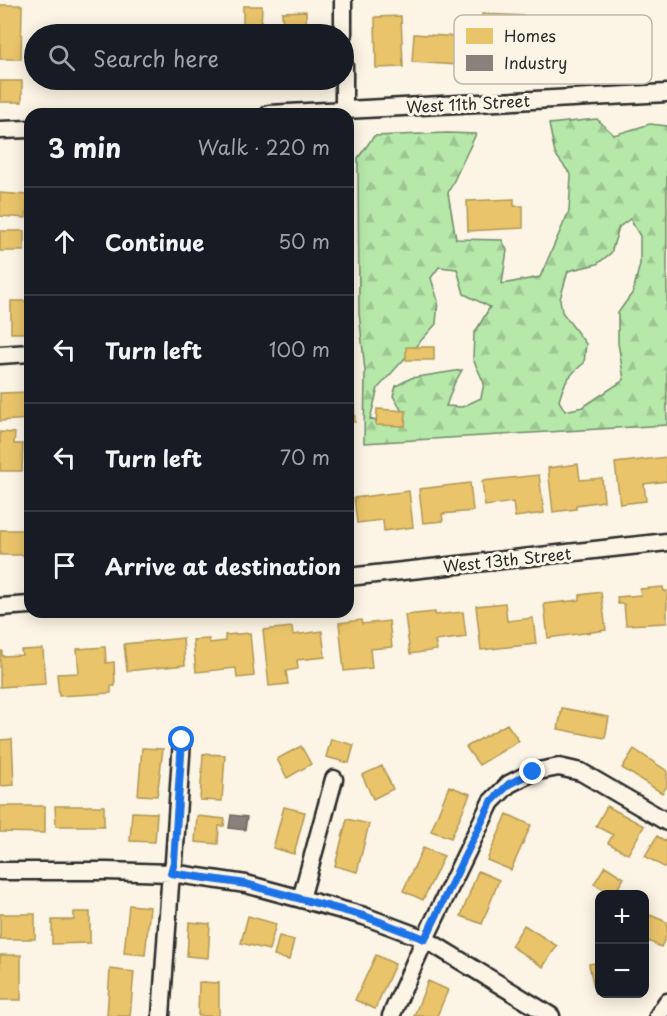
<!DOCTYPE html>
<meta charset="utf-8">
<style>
:root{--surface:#171b24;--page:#242831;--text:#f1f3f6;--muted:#9ea1a6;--line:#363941}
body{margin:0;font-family:"Playpen Sans",sans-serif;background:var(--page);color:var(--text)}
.controls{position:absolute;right:18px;bottom:18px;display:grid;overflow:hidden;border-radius:12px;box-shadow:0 3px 15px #0003}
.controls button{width:54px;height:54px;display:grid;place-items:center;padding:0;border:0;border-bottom:2px solid var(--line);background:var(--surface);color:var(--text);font:30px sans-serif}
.stop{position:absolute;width:18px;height:18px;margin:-14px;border:4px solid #1a73e8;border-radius:50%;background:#fff}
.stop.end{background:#1a73e8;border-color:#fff;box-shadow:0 2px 6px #0008}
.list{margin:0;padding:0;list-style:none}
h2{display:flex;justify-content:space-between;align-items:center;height:78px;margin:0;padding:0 24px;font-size:26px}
h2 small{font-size:20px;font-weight:400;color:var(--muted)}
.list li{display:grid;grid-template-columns:39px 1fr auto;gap:18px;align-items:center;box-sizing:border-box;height:108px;padding:0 24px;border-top:2px solid var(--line)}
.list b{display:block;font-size:22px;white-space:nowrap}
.list em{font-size:20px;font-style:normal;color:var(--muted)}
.icon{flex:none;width:33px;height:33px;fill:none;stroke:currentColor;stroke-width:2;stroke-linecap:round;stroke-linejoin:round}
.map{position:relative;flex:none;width:667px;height:1016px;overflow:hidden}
.search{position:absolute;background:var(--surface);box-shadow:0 3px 15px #0003;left:24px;top:24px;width:330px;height:66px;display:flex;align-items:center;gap:15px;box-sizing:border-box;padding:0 21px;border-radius:33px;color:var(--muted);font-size:22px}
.panel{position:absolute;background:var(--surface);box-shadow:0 3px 15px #0003;left:24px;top:108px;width:330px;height:510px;border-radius:18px}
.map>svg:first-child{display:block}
</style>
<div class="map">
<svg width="667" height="1016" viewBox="0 0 667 1016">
<defs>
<pattern id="forest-firs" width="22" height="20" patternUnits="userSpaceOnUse" patternTransform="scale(1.5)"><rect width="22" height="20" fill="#b6e8a9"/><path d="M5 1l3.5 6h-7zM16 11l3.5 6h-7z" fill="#9dc792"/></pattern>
</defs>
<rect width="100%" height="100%" fill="#fcf5e5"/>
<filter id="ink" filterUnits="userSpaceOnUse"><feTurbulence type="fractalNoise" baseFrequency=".0167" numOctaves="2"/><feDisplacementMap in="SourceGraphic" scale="12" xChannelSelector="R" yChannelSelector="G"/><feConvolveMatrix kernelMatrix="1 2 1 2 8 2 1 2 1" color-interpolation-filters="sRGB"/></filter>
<g filter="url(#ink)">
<path fill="url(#forest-firs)" stroke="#708a6a" stroke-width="1.5" fill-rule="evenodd" d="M597 119 614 135 650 124 667 126V425L364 443 365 371 359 313 358 158 374 136 447 133 476 134 448 193 456 239 502 240 507 250 502 284 540 277 569 211 571 175 555 154 549 124ZM630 219 640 236V264L633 292 618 313V343L624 380 583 407 565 411 559 401C564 382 568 376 584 363L586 344 562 312 560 299 568 271 597 264 611 253 619 227ZM439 267 457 269 464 294 490 307 474 334 473 359 484 383 481 398 462 407 446 406 454 384 462 370 411 378 396 386 393 396 403 413 387 425 370 419 378 388 436 324 438 301 431 278Z"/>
<path fill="#e9c46a" stroke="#b09657" stroke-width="1.5" d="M0 5H22L21 59H0Z
M243 6H262L261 26H243Z
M306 11 307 34H283L282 12Z
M482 14 526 16 525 59 491 58V63H480Z
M401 16 403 67 376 68 375 17Z
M414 34 460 37 458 65 412 62Z
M90 80H145V81H135V86L90 85Z
M0 81H22V102H0Z
M0 193 28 195 26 218 0 216Z
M514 199V206H523V228L468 231 467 201Z
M0 231H24V251H0Z
M11 301H30V333H11Z
M406 347H434V360H406Z
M30 392V419L0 421V393Z
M348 401H354L355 422H348Z
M377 409 406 411 405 426 376 425Z
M0 432 15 433 14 444H23L22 471H0Z
M667 457V481L644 484 646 501 620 504 615 463Z
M578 464 580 480 602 478 604 501 576 505V509L553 512 548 468Z
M539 475 544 513 515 517 513 502 485 506 482 481Z
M470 483 473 511 442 514 443 521 423 523 419 489Z
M409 491 413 527 384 531 383 520 357 523 354 498Z
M0 530H25V533H30V555H0Z
M663 587 664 591H667V623L626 625 624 604H618L617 597 641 595 640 589Z
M601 592 606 630 548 638 544 604 580 600V595Z
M505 603 507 621 533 618 536 644 481 650 476 606Z
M435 612V615L463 612 466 637 435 641 437 650 410 654 405 615Z
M361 620 362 624 389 621 392 647 370 649 372 668 344 671 339 623Z
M292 627 293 635 322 631 325 657 297 660 298 669 286 671 288 684 269 686 263 630Z
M250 633 254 676 237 678 236 668 196 672 193 640 209 639 210 643 225 641V635Z
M183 638 185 665 127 671 124 644Z
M105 647 106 663 114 662 115 686H111V693L59 696 57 674 79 673 77 649Z
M43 649 45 684 0 687V651H2V656L22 655 21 650Z
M562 708 609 717 605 738 558 729Z
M507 724 519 741 479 765 466 747Z
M12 739 14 785 0 786V740Z
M331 739 354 745 349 763 326 757Z
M301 746 311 764 287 778 277 759Z
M142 748 163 749 157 796 138 795Z
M634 749 667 771V786L662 793 622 768Z
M203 754 225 755 222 801 200 800Z
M382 766 393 789 373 799 362 775Z
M449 786 470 794 451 838 431 831Z
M0 806H45V833L0 832Z
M55 806H104V826H56Z
M607 806 644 826 628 854 608 843 613 835 596 826Z
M284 807 305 812 294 854 273 848Z
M132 812 157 813 155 842 130 841Z
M507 814 531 825 511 870 487 860Z
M197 816 225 819 224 826H219L218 844 195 842Z
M347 819 369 824 357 872 335 866Z
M657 836 667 842V869L645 856Z
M423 848 444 856 423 900 403 891Z
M605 866 624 878 614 894H611L594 884Z
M478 871 499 880 482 924 461 916Z
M129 905 150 907 145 955 124 953Z
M74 912H90V943L52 944V920H74Z
M0 914H35V939H0Z
M650 915 667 922V934L661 947 644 939V926Z
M248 916 276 924 269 950 241 943Z
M189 922 210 924 208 958 187 956Z
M524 925 557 946 543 967 511 946Z
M279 936 294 940 289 960 274 956Z
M0 955H21V1000H0Z
M376 955 395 964 375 1009 355 1000Z
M600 962V992L595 993 589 964Z
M110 969 134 972 130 1016H107Z
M428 981 448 990 437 1016H414Z
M199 982 219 983V1016H198Z"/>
<path fill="#8a817c" stroke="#6e6764" stroke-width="1.5" d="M231 815 247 817 245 830 229 828Z"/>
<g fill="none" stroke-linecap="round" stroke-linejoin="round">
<defs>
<path id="minor" d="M343 0V34
M344 65V114
M269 114 667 93
M0 130 30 129
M0 355 30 353
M348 577 667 542
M0 607 30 605
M0 871H106L171 873 246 884 364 916 425 939 551 1016
M301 899 334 779
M161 1016 170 885 174 862 182 740
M391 1016 425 939 491 802 509 784 533 772 559 767 581 772 667 822
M658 1016 667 1002"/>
</defs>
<use href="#minor" stroke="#2b2b2b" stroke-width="21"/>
<use href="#minor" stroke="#fcf5e5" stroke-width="16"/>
</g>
</g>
<g fill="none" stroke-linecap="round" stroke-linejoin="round" filter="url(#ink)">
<path stroke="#1a73e8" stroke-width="8" d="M182 740 174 862 171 873 246 884 364 916 425 939 491 802 509 784 533 772"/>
</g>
<g text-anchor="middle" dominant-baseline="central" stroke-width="6" stroke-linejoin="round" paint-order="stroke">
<g font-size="16" fill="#2b2b2b" stroke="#fcf5e5">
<text transform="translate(468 103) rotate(-3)">West 11th Street</text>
<text transform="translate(507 559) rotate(-6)">West 13th Street</text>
</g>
</g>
<rect x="454" y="15" width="198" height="69" rx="9" fill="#fcf5e5" stroke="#bdb8ad" stroke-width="1.5"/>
<rect x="466" y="28" width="27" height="16" fill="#e9c46a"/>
<rect x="466" y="55" width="27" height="16" fill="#8a817c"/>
<g font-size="16" fill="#2b2b2b">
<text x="504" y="42">Homes</text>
<text x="504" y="69">Industry</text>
</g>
</svg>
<div class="controls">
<button>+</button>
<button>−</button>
</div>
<div class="stop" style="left:182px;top:740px"></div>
<div class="stop end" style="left:533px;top:772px"></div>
<div class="search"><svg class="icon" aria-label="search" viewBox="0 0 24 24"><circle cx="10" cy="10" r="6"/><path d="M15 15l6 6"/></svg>Search here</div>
<section class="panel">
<h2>3 min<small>Walk · 220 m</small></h2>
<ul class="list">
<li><svg class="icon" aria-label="ahead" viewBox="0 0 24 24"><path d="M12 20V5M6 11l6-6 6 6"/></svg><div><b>Continue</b></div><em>50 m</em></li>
<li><svg class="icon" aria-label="left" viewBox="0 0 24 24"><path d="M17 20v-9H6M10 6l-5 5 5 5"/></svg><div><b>Turn left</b></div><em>100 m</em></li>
<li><svg class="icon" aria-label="left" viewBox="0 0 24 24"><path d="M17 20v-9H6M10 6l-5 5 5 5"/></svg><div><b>Turn left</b></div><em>70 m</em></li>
<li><svg class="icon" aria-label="arrive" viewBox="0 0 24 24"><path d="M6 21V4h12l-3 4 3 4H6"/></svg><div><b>Arrive at destination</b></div></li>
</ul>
</section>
</div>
